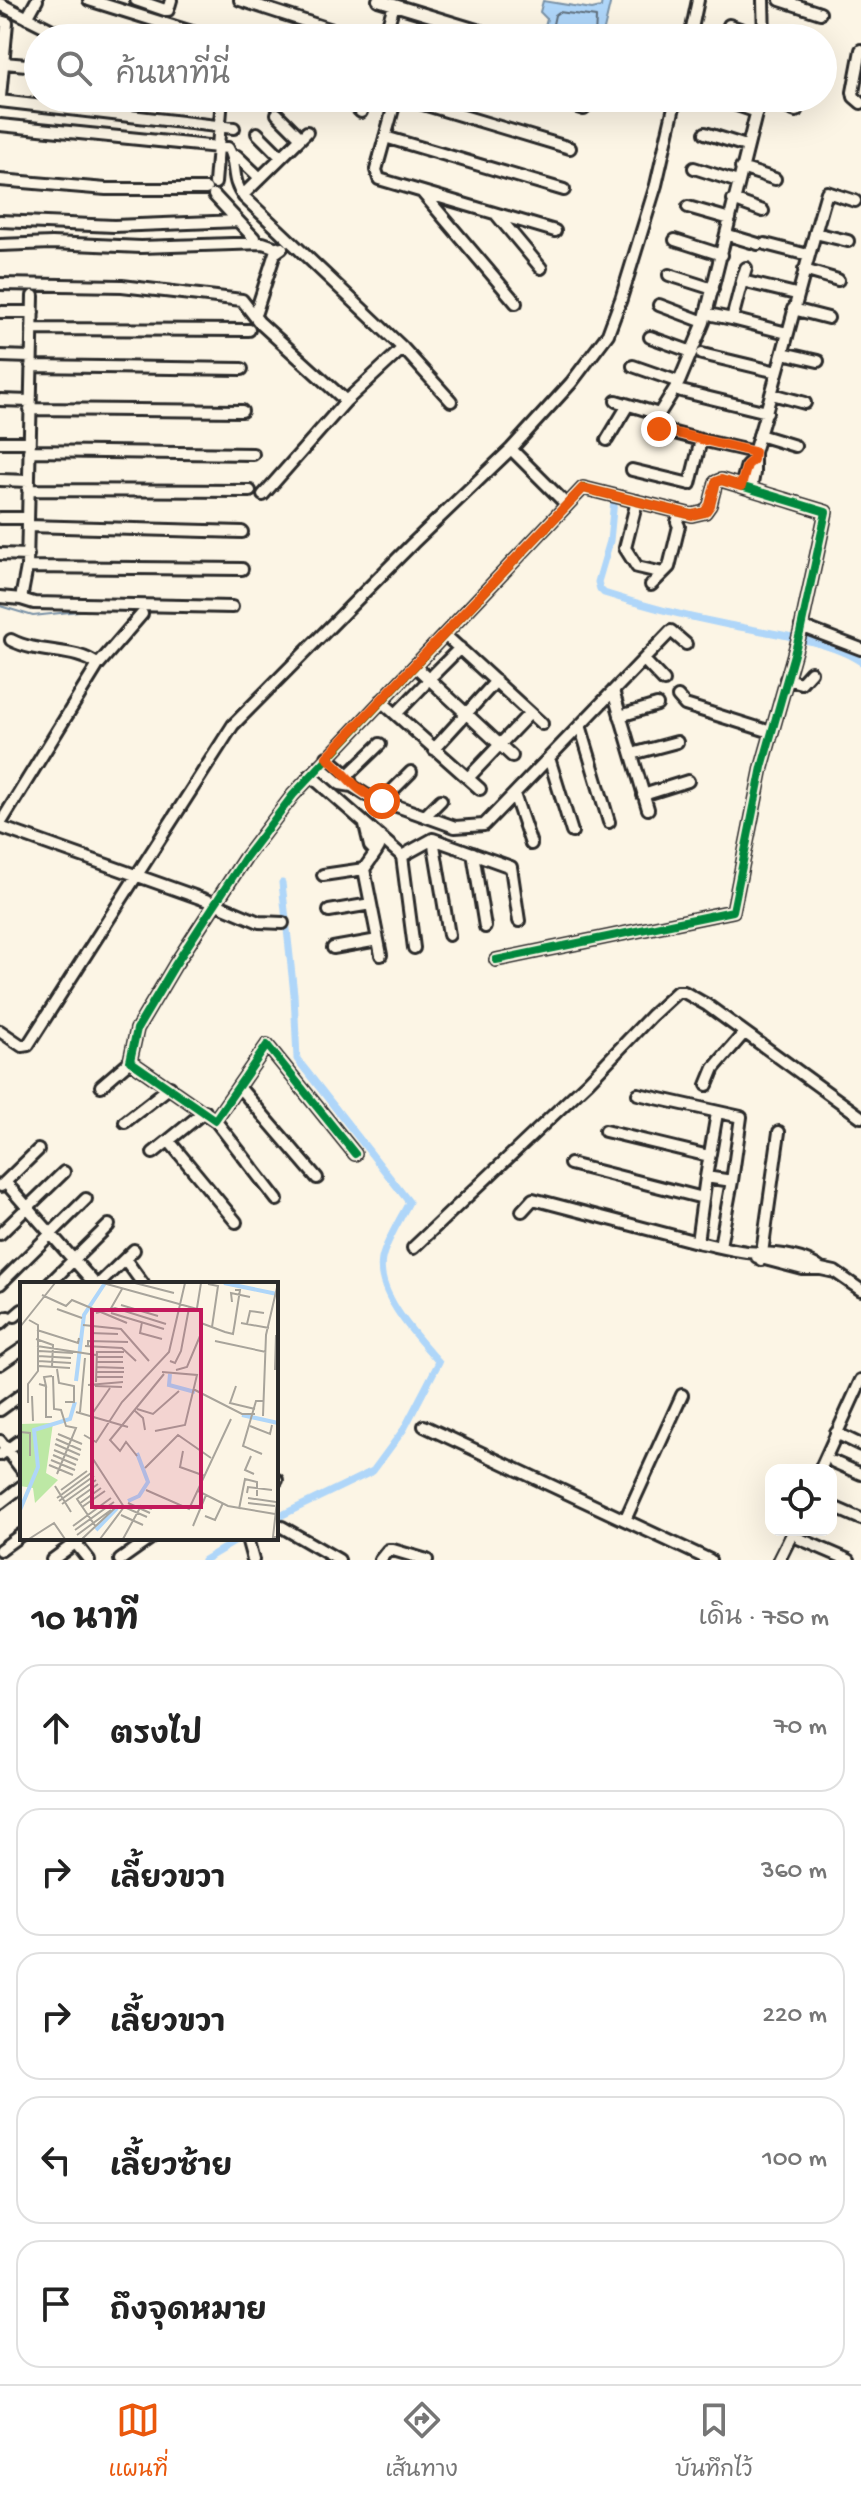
<!DOCTYPE html>
<html lang="th">
<meta charset="utf-8">
<style>
:root{--surface:#fff;--page:#f6f6f6;--text:#222;--muted:#767676;--line:#e0e0e0;--accent:#ea580c}
body{margin:0;font-family:"Gochi Hand","Playpen Sans Thai",sans-serif;background:var(--page);color:var(--text)}
.controls{position:absolute;right:24px;bottom:24px;display:grid;overflow:hidden;border-radius:16px;box-shadow:0 8px 32px #0002}
.controls button{width:72px;height:72px;display:grid;place-items:center;padding:0;border:0;border-bottom:2px solid var(--line);background:var(--surface);color:var(--text);font:40px sans-serif}
.stop{position:absolute;width:24px;height:24px;margin:-18px;border:6px solid #ea580c;border-radius:50%;background:#fff}
.stop.end{background:#ea580c;border-color:#fff;box-shadow:0 2px 8px #0008}
.list{margin:0;padding:0;list-style:none}
h2{display:flex;justify-content:space-between;align-items:center;height:104px;margin:0;padding:0 32px;font-size:34px}
h2 small{font-size:26px;font-weight:400;color:var(--muted)}
.list li{display:grid;grid-template-columns:52px 1fr auto;gap:24px;align-items:center;box-sizing:border-box;height:128px;margin:0 16px 16px;padding:0 16px;border:2px solid var(--line);border-radius:24px}
.list b{display:block;font-size:30px;white-space:nowrap}
.list em{font-size:26px;font-style:normal;color:var(--muted)}
.icon{flex:none;width:44px;height:44px;fill:none;stroke:currentColor;stroke-width:2;stroke-linecap:round;stroke-linejoin:round}
.map{position:relative;flex:none;width:861px;height:1560px;overflow:hidden}
.search{position:absolute;background:var(--surface);box-shadow:0 8px 32px #0002;left:24px;right:24px;top:24px;height:88px;display:flex;align-items:center;gap:20px;box-sizing:border-box;padding:0 28px;border-radius:44px;color:var(--muted);font-size:30px}
.sheet{height:824px;background:var(--surface)}
nav{display:flex;justify-content:space-around;align-items:center;box-sizing:border-box;height:112px;border-top:2px solid var(--line);background:var(--surface);font-size:22px;color:var(--muted)}
nav a{display:grid;justify-items:center;gap:4px}
nav .on{color:var(--accent)}
.map>svg:first-child{display:block}
</style>
<div class="map">
<svg width="861" height="1560" viewBox="0 0 861 1560">
<rect width="100%" height="100%" fill="#fcf5e5"/>
<filter id="ink" filterUnits="userSpaceOnUse"><feTurbulence type="fractalNoise" baseFrequency=".0125" numOctaves="2"/><feDisplacementMap in="SourceGraphic" scale="16" xChannelSelector="R" yChannelSelector="G"/><feConvolveMatrix kernelMatrix="1 2 1 2 8 2 1 2 1" color-interpolation-filters="sRGB"/></filter>
<g filter="url(#ink)">
<path fill="#afd6f9" stroke="#7a92a7" stroke-width="2" d="M602 0H611L602 38H542L547 19 540 12 543 1 592 9 601 7Z"/>
<g fill="none" stroke-linecap="round" stroke-linejoin="round">
<path stroke="#606f7d" stroke-width="2" d="M550 38 555 15 559 12 596 17 595 38"/>
<path stroke="#7a92a7" stroke-width="2" d="M0 606 33 616 97 609"/>
<path stroke="#afd6f9" stroke-width="7" d="M614 500 610 541 598 582 600 589 604 593C644 606 684 616 724 624 763 632 830 640 861 662
M276 1518 373 1471 404 1429 439 1362C418 1338 375 1294 382 1259 385 1243 401 1218 409 1202L297 1059 294 994 282 883
M204 1560 241 1538"/>
<defs>
<path id="minor" d="M89 0 211 38
M136 0 165 10H168L171 0
M240 0 357 38
M378 0 503 38
M780 0 820 13
M0 4 54 31 74 38
M27 18 37 0
M0 21 7 23 0 97
M729 25 764 38 763 0
M764 29 789 38
M384 38 394 5
M690 38 698 0
M861 50 853 92 854 97 861 103
M4 63 38 66
M267 98 275 100
M347 98 361 112
M396 98 376 170 379 179 555 231
M403 98 570 148
M549 98 584 109
M716 98 757 112
M763 98 796 111
M0 101 234 128
M277 114 301 138
M0 125 228 148C238 165 230 179 244 197L403 348 451 401
M257 133 281 157
M705 133 746 146
M385 137 564 190
M237 156 260 178
M694 168 738 182
M741 168 775 179
M0 180 106 189H206
M215 183 222 98
M422 192 516 303
M214 195 254 238
M243 195 307 132
M733 200 763 211
M688 207 730 219
M496 214 541 268
M0 221 114 226 238 221
M815 233 848 241
M728 235 758 244
M675 240 722 255
M765 244 808 255
M0 245 52 243 141 247 263 243 280 249
M804 270 838 280
M669 275 713 289
M742 281 746 268
M0 284 122 286 242 300 259 322 346 401
M659 305 704 322
M793 309 828 318
M0 312H33
M256 312 275 253 282 248
M713 315 732 319
M32 329 249 330
M787 333 732 319 742 281 796 294
M650 337 692 352
M783 353 818 361
M702 354 777 372
M0 356 31 357
M31 366 242 369
M633 366 679 382
M681 391 767 412
M772 394 805 403
M0 400 30 401
M616 401 659 414 679 382 704 322 760 98
M30 409 242 411
M659 429 701 440
M759 435 795 446
M607 440 628 405
M0 442H29
M511 449 566 504
M29 451 253 454
M632 470 690 484 701 440 754 452C781 366 801 279 827 192L855 201
M0 480 29 481
M741 486 747 465 753 460
M751 489 754 473V452
M28 490 250 491
M263 495 346 401 403 348
M637 501 625 548 637 567 663 573 669 567 679 526 677 522 680 513
M0 518H28
M28 526 242 532
M0 554 28 555
M27 567 242 569
M651 585 663 573
M0 597 21 599 27 567 33 296
M21 599 34 603 232 607
M801 626 861 649
M445 635 542 724
M11 640C40 655 75 647 98 665
M644 660 664 681
M415 666 512 756
M434 674 460 648
M786 679 801 683 811 672
M613 691 648 809
M678 697 685 705 771 732
M381 701 480 789
M396 714 424 685
M620 716 657 705
M580 725 609 822
M434 749 496 681
M632 754 677 742
M549 758 572 832
M319 766 340 784 352 786 348 775 327 757
M310 775 402 856 414 948
M348 775 380 744
M468 778 530 713
M352 786 366 795 455 827 484 825 671 631 686 644
M514 794 531 844
M643 795 688 781
M382 801 411 772
M425 816 441 800
M0 824 98 665 142 614
M365 825 370 846 376 852 379 847 376 833
M0 827 214 903 259 922 283 923
M433 839 449 935
M376 852 364 869 381 955
M473 853 485 927
M402 856 433 839 511 867 519 921
M323 875 364 869
M329 911 371 904
M333 948 378 940
M0 1031 22 1046 28 1045 233 725 413 543 511 449 571 383 608 334 621 299 656 185 676 98
M707 1085 714 1068 744 1033
M101 1086 130 1061
M239 1087 317 1178
M638 1094 741 1117 732 1181 706 1177 697 1242C713 1245 730 1250 747 1252 772 1254 800 1253 821 1269
M215 1120 277 1200
M125 1122 170 1087
M605 1131 709 1156
M169 1141 236 1222
M153 1153 205 1111
M355 1154 267 1045 215 1120 130 1061 137 1029 175 965 245 858 293 795 583 488 692 515 705 512 710 505 716 482 721 480 826 512 800 633 762 767 733 911 496 960
M570 1164 703 1198
M706 1177 717 1113
M5 1182 95 1284
M1 1186 38 1150
M522 1211 533 1199 697 1242
M0 1234 64 1172
M720 1246 732 1181
M413 1248 588 1082 651 1016 677 992H684L707 1005 861 1117
M757 1257 803 1269H821L835 1272 861 1290
M125 1259 143 1284
M761 1260 779 1132
M0 1284 86 1199
M49 1284 109 1225
M99 1284 134 1250
M15 1316 22 1310
M0 1324 8 1317
M0 1364 22 1349
M0 1410 22 1394
M424 1426 710 1560
M836 1433 861 1445
M0 1441 22 1470
M0 1455 22 1439
M834 1462 861 1474
M820 1470 861 1380
M276 1481 277 1480
M0 1503 22 1486
M831 1506 861 1519
M625 1520 682 1395
M282 1527 339 1560
M247 1538 253 1560
M800 1539 849 1560
M73 1540 89 1560
M0 1550 22 1534
M52 1560 82 1538
M120 1560 151 1538
M380 1560 388 1550H393L427 1560
M779 1560 794 1530"/>
</defs>
<use href="#minor" stroke="#2b2b2b" stroke-width="16"/>
<use href="#minor" stroke="#fcf5e5" stroke-width="10"/>
<defs>
<path id="cycleway" d="M355 1154 267 1045 215 1120 130 1061 137 1029 175 965 245 858 293 795 583 488 692 515 705 512 710 505 716 482 721 480 826 512 800 633 762 767 733 911 496 960"/>
</defs>
<use href="#cycleway" stroke="#fcf5e5" stroke-width="13"/>
<use href="#cycleway" stroke="#00873e" stroke-width="8"/>
</g>
</g>
<g fill="none" stroke-linecap="round" stroke-linejoin="round" filter="url(#ink)">
<path stroke="#ea580c" stroke-width="10" d="M382 801C352 790 350 777 327 757L583 488 692 515 705 512 710 505 716 482 721 480 741 486 747 465 753 460 754 452 659 429"/>
</g>
<g transform="translate(20 1282)">
<rect width="258" height="258" fill="#fcf5e5"/>
<path d="M0 134 1 142 33 141 26 191 38 198 15 221 13 206 0 204Z" fill="#bde8a5"/>
<path fill="none" stroke="#afd6f9" stroke-width="4" d="M204 1 257 12M150 92 149 103 175 110M56 99 64 33 85 1M222 133 258 141M108 219 119 214 128 200 117 171M0 228 18 185 14 148 50 137 55 120M76 248 97 226"/>
<path fill="none" stroke="#a8a49b" stroke-width="2" d="M83 1 181 28V41L205 50 213 52 215 40M115 1 154 11M188 2 198 4 192 45M22 13 46 24 52 18 107 41M212 20 211 11 230 15M101 23 138 34M177 26 181 1M37 27 62 36M90 28 102 7M76 31 95 26 146 42M91 31 144 47M122 40 120 51 142 57M215 40 220 8H215M221 41 249 46M227 42 230 29 244 31M63 43 101 47 129 79M0 45 35 1M17 48 58 61 59 56M70 51 98 52M16 57 33 63 32 85M195 59 246 70M17 64 76 73M65 64 102 66 116 79M68 64V59L108 60M19 69 53 71M77 70H104M18 74 51 76M76 75H103M18 79 51 81M150 79 155 81 161 69 169 26M76 80H103M19 84 50 86M76 85 104 86M37 87 39 101 54 104V120H45M156 88 167 85 180 54M255 88 256 53M76 90H104M33 94 34 127 41 128 46 144 56 146 37 192M76 95H103M76 100 77 69M19 102 26 104 24 95 32 94M68 103 103 100M26 104V135H32M75 104 102 105M216 104 210 121 235 127M173 107 222 132H235M12 114 13 139M8 121V102L18 89V43L9 38M117 127 133 132 159 109M114 128 123 136 125 148M56 130 108 145M60 130 65 76M72 132 90 106M243 134 246 53 258 1M230 144 250 152 252 143M135 149 165 143 177 93 142 90M0 150 10 151V174M38 152 62 162M64 153 76 160 102 120 149 70 165 1M36 157 61 168M35 162 60 173M34 168 58 178M163 169 160 185 185 194M242 172 223 164 236 119H244M33 173 56 183M117 174 106 160 100 169 90 158 144 92M231 174 225 188 234 192M73 177 104 225 127 235M31 178 55 188M29 183 53 193M125 186 158 153 191 176M35 204 51 230M41 208 67 189M126 208 169 227 211 137M178 209 208 224 255 232M258 210 253 255H258M227 211 228 205 252 208M37 216 71 191M228 216 256 220M39 219 74 194M108 221 130 231M228 221 255 224M42 222 76 198M59 222 81 206M62 225 85 209M219 227 225 197 237 200V214M101 233 123 243M185 234 195 238 203 221M53 244 91 216M173 244 186 213M76 245 57 217 78 202M55 248 94 220M57 253 91 228M9 257 34 241 45 257M62 257 96 225M80 257 104 225M103 257 121 224 132 227"/>
<path fill="#c2185b" fill-opacity="0.15" stroke="#c2185b" stroke-width="4" d="M72 28H181V225H72Z"/>
<rect width="258" height="258" fill="none" stroke="#2b2b2b" stroke-width="4"/>
</g>
</svg>
<div class="controls">
<button><svg class="icon" aria-label="locate" viewBox="0 0 24 24"><circle cx="12" cy="12" r="6"/><path d="M12 2v4M12 18v4M2 12h4M18 12h4"/></svg></button>
</div>
<div class="stop" style="left:382px;top:801px"></div>
<div class="stop end" style="left:659px;top:429px"></div>
<div class="search"><svg class="icon" aria-label="search" viewBox="0 0 24 24"><circle cx="10" cy="10" r="6"/><path d="M15 15l6 6"/></svg>ค้นหาที่นี่</div>
</div>
<section class="sheet">
<h2>10 นาที<small>เดิน · 750 m</small></h2>
<ul class="list">
<li><svg class="icon" aria-label="ahead" viewBox="0 0 24 24"><path d="M12 20V5M6 11l6-6 6 6"/></svg><div><b>ตรงไป</b></div><em>70 m</em></li>
<li><svg class="icon" aria-label="right" viewBox="0 0 24 24"><path d="M7 20v-9h11M14 6l5 5-5 5"/></svg><div><b>เลี้ยวขวา</b></div><em>360 m</em></li>
<li><svg class="icon" aria-label="right" viewBox="0 0 24 24"><path d="M7 20v-9h11M14 6l5 5-5 5"/></svg><div><b>เลี้ยวขวา</b></div><em>220 m</em></li>
<li><svg class="icon" aria-label="left" viewBox="0 0 24 24"><path d="M17 20v-9H6M10 6l-5 5 5 5"/></svg><div><b>เลี้ยวซ้าย</b></div><em>100 m</em></li>
<li><svg class="icon" aria-label="arrive" viewBox="0 0 24 24"><path d="M6 21V4h12l-3 4 3 4H6"/></svg><div><b>ถึงจุดหมาย</b></div></li>
</ul>
</section>
<nav>
<a class="on"><svg class="icon" aria-label="map" viewBox="0 0 24 24"><path d="M3 6l6-2 6 2 6-2v14l-6 2-6-2-6 2zM9 4v14M15 6v14"/></svg>แผนที่</a>
<a><svg class="icon" aria-label="directions" viewBox="0 0 24 24"><path d="M12 3l9 9-9 9-9-9zM9 14v-3h6M13 9l2 2-2 2"/></svg>เส้นทาง</a>
<a><svg class="icon" aria-label="saved" viewBox="0 0 24 24"><path d="M7 4h10v16l-5-4-5 4z"/></svg>บันทึกไว้</a>
</nav>
